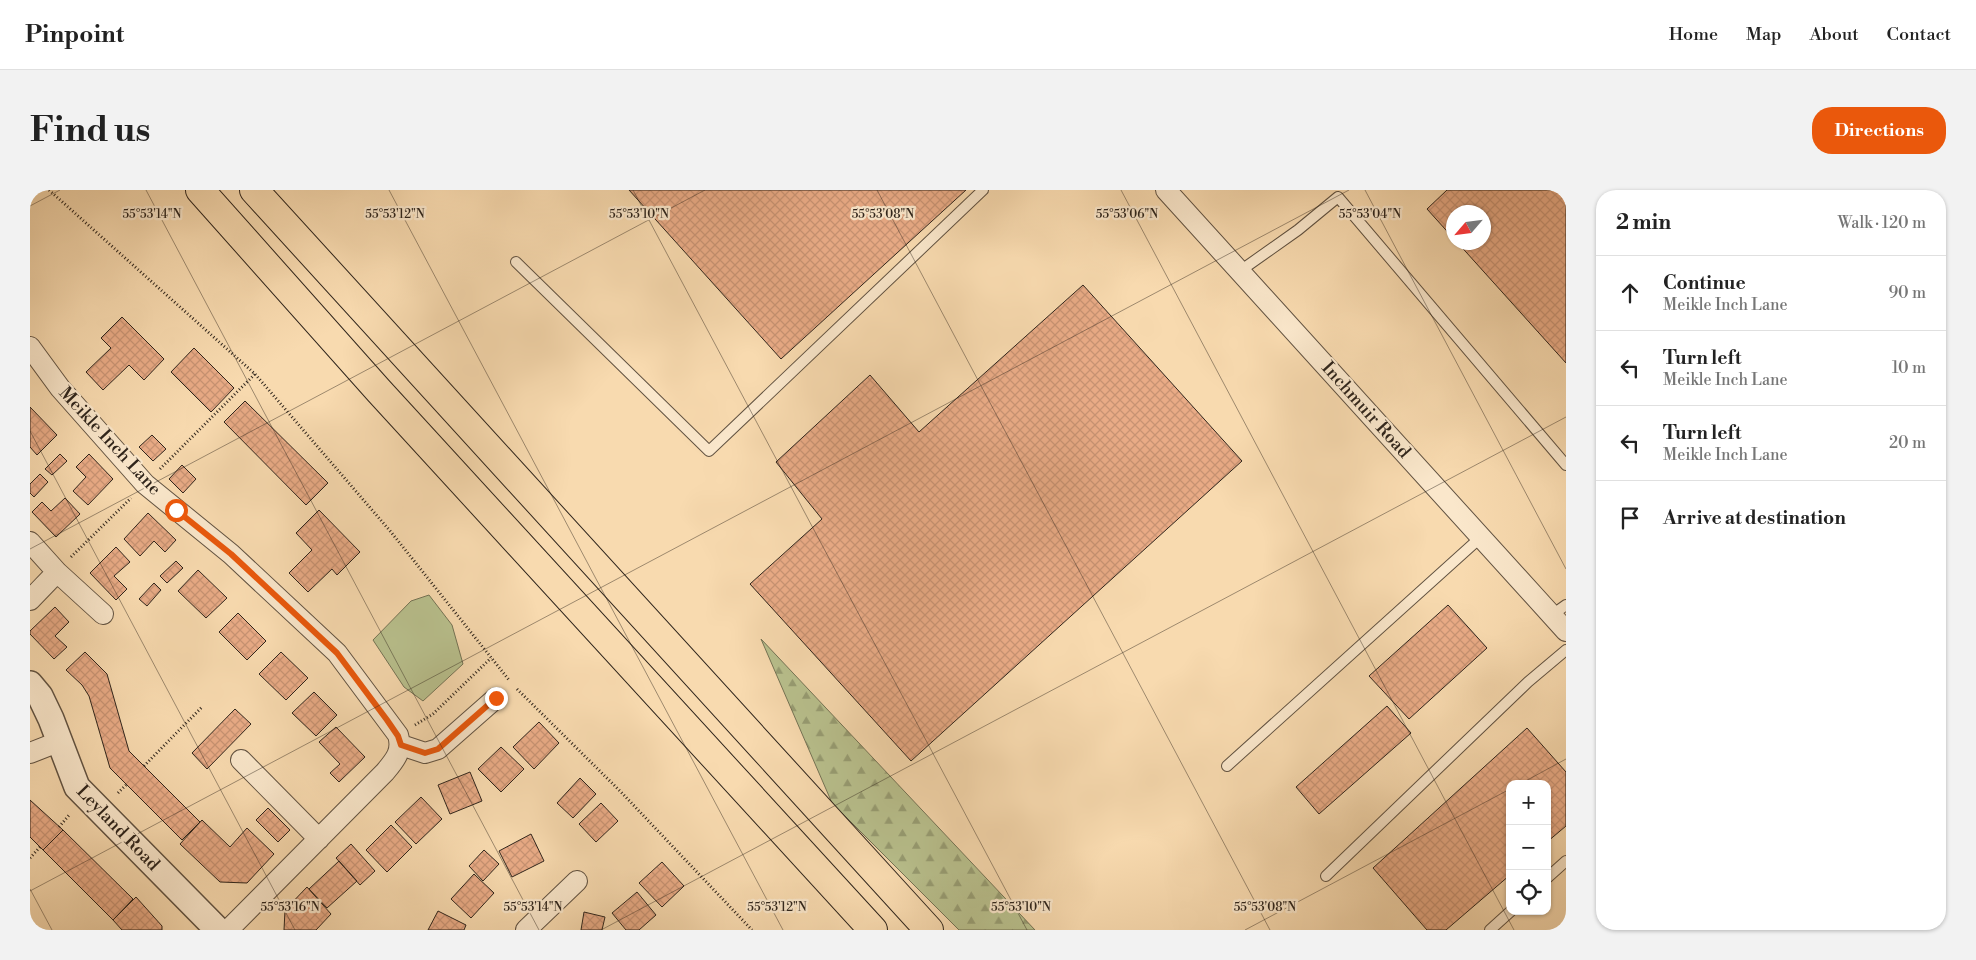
<!DOCTYPE html>
<meta charset="utf-8">
<style>
:root{--surface:#fff;--page:#f2f2f2;--text:#222;--muted:#767676;--line:#e0e0e0;--accent:#ea580c}
body{margin:0;font-family:"Libre Bodoni",serif;background:var(--page);color:var(--text)}
.controls{position:absolute;right:15px;bottom:15px;display:grid;overflow:hidden;border-radius:10px;box-shadow:0 1px 4px #0004}
.controls button{width:45px;height:45px;display:grid;place-items:center;padding:0;border:0;border-bottom:1px solid var(--line);background:var(--surface);color:var(--text);font:25px sans-serif}
.compass{position:absolute;left:1416px;top:15px;width:45px;height:45px;border-radius:50%;background:var(--surface);box-shadow:0 1px 4px #0004;rotate:242deg}
.stop{position:absolute;width:15px;height:15px;margin:-11px;border:4px solid #ea580c;border-radius:50%;background:#fff}
.stop.end{background:#ea580c;border-color:#fff;box-shadow:0 1px 5px #0008}
.list{margin:0;padding:0;list-style:none}
h2{display:flex;justify-content:space-between;align-items:center;height:65px;margin:0;padding:0 20px;font-size:21px}
h2 small{font-size:16px;font-weight:400;color:var(--muted)}
.list li{display:grid;grid-template-columns:32px 1fr auto;gap:15px;align-items:center;box-sizing:border-box;height:75px;padding:0 20px;border-top:1px solid var(--line)}
.list b{display:block;font-size:19px;white-space:nowrap}
.list p{margin:0;font-size:16px;white-space:nowrap;color:var(--muted)}
.list em{font-size:16px;font-style:normal;color:var(--muted)}
.icon{flex:none;width:28px;height:28px;fill:none;stroke:currentColor;stroke-width:2;stroke-linecap:round;stroke-linejoin:round}
.map{position:relative;flex:none;width:1536px;height:740px;overflow:hidden;border-radius:20px}
header{display:flex;align-items:center;gap:30px;box-sizing:border-box;height:70px;padding:0 25px;background:var(--surface);border-bottom:1px solid var(--line)}
header strong{font-size:24px}
nav{display:flex;gap:28px;margin-inline-start:auto;font-size:18px}
.intro{display:flex;align-items:center;justify-content:space-between;box-sizing:border-box;height:120px;padding:0 30px}
h1{margin:0;font-size:35px}
.button{padding:12px 22px;border-radius:20px;background:var(--accent);color:#fff;font-size:18px;font-weight:700}
main{display:flex;gap:30px;padding:0 30px}
aside{flex:1;background:var(--surface);border-radius:20px;box-shadow:0 1px 4px #0004}
.map>svg:first-child{display:block}
</style>
<header>
<strong>Pinpoint</strong>
<nav><a>Home</a><a>Map</a><a>About</a><a>Contact</a></nav>
</header>
<div class="intro"><h1>Find us</h1><a class="button">Directions</a></div>
<main>
<div class="map">
<svg width="1536" height="740" viewBox="0 0 1536 740">
<defs>
<pattern id="forest-firs" width="22" height="20" patternUnits="userSpaceOnUse" patternTransform="scale(1.25)"><rect width="22" height="20" fill="#b9c18e"/><path d="M5 1l3.5 6h-7zM16 11l3.5 6h-7z" fill="#979d73"/></pattern>
<pattern id="building-cross-hatch" width="8" height="8" patternUnits="userSpaceOnUse" patternTransform="scale(1.25)"><rect width="8" height="8" fill="#e9ab86"/><path d="M0 0l8 8M0 8l8-8" fill="none" stroke="#c89373"/></pattern>
</defs>
<rect width="100%" height="100%" fill="#f8daaf"/>
<filter id="stains"><feTurbulence type="fractalNoise" baseFrequency=".004" numOctaves="4"/><feColorMatrix values="0 0 0 0 .2 0 0 0 0 .09 0 0 0 0 .02 0 0 0 .5 -.17"/></filter>
<radialGradient id="worn" r=".72"><stop offset=".6" stop-color="#630" stop-opacity="0"/><stop offset="1" stop-color="#630" stop-opacity=".3"/></radialGradient>
<path fill="url(#forest-firs)" stroke="#747355" d="M731 449 1005 740H929L802 613Z"/>
<path fill="#b9c18e" stroke="#747355" d="M399 405 422 435 433 474 393 511 374 497 343 450 381 411Z"/>
<path fill="url(#building-cross-hatch)" stroke="#2f251c" d="M599 0H936L751 169Z
M1417 0H1536V173L1427 52H1454V22H1424V49L1397 19Z
M1053 95 1212 271 881 571 720 394 792 329 746 272 840 185 889 242Z
M92 127 134 169 114 190 99 175 73 200 56 182 81 158 71 148Z
M164 158 204 198 181 222 141 182Z
M215 211 298 293 276 315 194 232Z
M0 217 27 245 7 265 0 257Z
M122 245 136 259 123 271 109 257Z
M30 264 37 271 22 285 15 279Z
M59 264 83 289 58 315 43 301 56 287 46 277Z
M152 275 166 289 153 303 139 289Z
M10 284 18 292 4 307 0 303V294Z
M35 308 50 324 26 347 2 322 12 312 21 321Z
M289 320 330 362 307 385 302 379 278 402 259 383 282 360 266 343Z
M118 323 146 350 135 362 124 351 110 366 94 349Z
M86 357 100 372 84 386 97 399 86 410 60 383Z
M146 371 153 378 137 393 130 386Z
M168 380 197 408 176 428 148 401Z
M124 393 131 400 117 416 109 409Z
M1418 415 1457 458 1379 529 1339 486Z
M25 417 39 432 25 446 37 457 24 469 0 444V441Z
M208 423 236 451 217 470 189 442Z
M55 462 77 484 99 561 170 632 152 650 80 578 59 506 52 495 36 480Z
M251 462 278 488 256 510 229 484Z
M284 502 307 525 286 546 262 523Z
M1357 516 1381 543 1289 624 1266 597Z
M205 519 221 534 177 579 162 563Z
M509 532 529 553 504 579 483 557Z
M306 537 335 567 309 592 300 583 310 574 289 552Z
M1497 538 1536 582V636L1517 652V594H1480V685L1416 740H1397L1343 678Z
M471 557 494 579 471 602 448 579Z
M440 582 452 611 420 624 408 595Z
M550 588 566 604 543 628 527 613Z
M391 607 412 629 386 654 365 632Z
M0 610 33 640 13 660 0 647Z
M571 613 588 631 566 652 549 634Z
M238 618 260 640 248 652 226 630Z
M172 630 200 657 217 638 244 664 217 693 190 692 150 654Z
M361 635 382 657 357 682 336 660Z
M33 640 103 709 83 730 13 660Z
M501 644 514 671 482 687 469 661Z
M321 654 345 681 330 695 306 668Z
M454 660 469 674 453 691 439 676Z
M309 671 327 691 297 718 279 699Z
M632 672 654 696 632 717 609 693Z
M444 684 464 703 441 728 421 709Z
M277 697 301 724 286 740H254L255 720Z
M607 702 626 725 609 740H596L582 723Z
M106 707 132 736V740H92L83 730Z
M408 721 436 735 434 740H398Z
M554 722 575 727 572 740H551Z"/>
<g fill="none" stroke-linecap="round" stroke-linejoin="round">
<defs>
<path id="service" d="M486 72 679 261 953 0
M1210 81 1268 40 1308 7 1536 275
M1522 425 1536 415
M1197 576 1451 347
M1296 686 1498 492 1536 460
M1517 688 1536 671
M1460 740 1481 721"/>
<path id="minor" d="M1136 0 1536 441
M0 157 30 198 115 294 201 364 307 463 368 545C373 561 365 570 355 582L198 740
M0 352 27 382 73 424
M0 410 27 382
M371 555 395 563 408 559 466 508
M0 563 28 552
M211 570 289 649
M496 740 547 691"/>
<path id="tertiary" d="M0 494 10 506 21 529 47 597 188 740"/>
<path id="primary" d="M170 0 349 201 843 740
M224 0 899 740"/>
</defs>
<use href="#service" stroke="#615241" stroke-width="12"/>
<use href="#minor" stroke="#615241" stroke-width="22"/>
<use href="#tertiary" stroke="#615241" stroke-width="28"/>
<use href="#primary" stroke="#2f251c" stroke-width="30"/>
<path stroke="#2f251c" stroke-width="3" stroke-dasharray="1 2.5" stroke-linecap="butt" d="M19 0 225 184 361 342 479 490
M130 279 225 184
M41 367 101 308
M487 499 591 602 722 740
M385 535 403 524 461 468
M114 576 172 517
M88 603 96 595
M29 637 40 624
M0 668 10 657"/>
<use href="#service" stroke="#fae7cb" stroke-width="10"/>
<use href="#minor" stroke="#fae7cb" stroke-width="20"/>
<use href="#tertiary" stroke="#fae7cb" stroke-width="25"/>
<use href="#primary" stroke="#f8daaf" stroke-width="28"/>
</g>
<g fill="none" stroke-linecap="round" stroke-linejoin="round">
<path stroke="#ea580c" stroke-width="6" d="M146 320 201 364 307 463 357 530 368 546 371 555 395 563 408 559 466 508"/>
</g>
<path fill="none" stroke="#2f251c" stroke-width="1" stroke-opacity="0.45" d="M116 0 509 740M359 0 753 740M603 0 997 740M847 0 1240 740M1091 0 1484 740M1335 0 1536 379M0 16 30 0M0 241 265 740M0 359 675 0M1490 594 1536 569M0 699 22 740M0 701 1319 0M571 740 1536 227M1215 740 1480 599"/>
<g text-anchor="middle" dominant-baseline="central" stroke-width="4.5" stroke-linejoin="round" paint-order="stroke">
<g font-size="18" fill="#2f251c" stroke="#fae7cb">
<text transform="translate(1336 220) rotate(48)">Inchmuir Road</text>
<text transform="translate(80 251) rotate(47)">Meikle Inch Lane</text>
<text transform="translate(88 638) rotate(46)">Leyland Road</text>
</g>
</g>
<g font-size="12" text-anchor="middle" fill="#2f251c" stroke="#fae7cb" stroke-width="4.5" stroke-linejoin="round" paint-order="stroke">
<text x="122" y="28">55°53'14"N</text>
<text x="365" y="28">55°53'12"N</text>
<text x="609" y="28">55°53'10"N</text>
<text x="853" y="28">55°53'08"N</text>
<text x="1097" y="28">55°53'06"N</text>
<text x="1340" y="28">55°53'04"N</text>
<text x="260" y="721">55°53'16"N</text>
<text x="503" y="721">55°53'14"N</text>
<text x="747" y="721">55°53'12"N</text>
<text x="991" y="721">55°53'10"N</text>
<text x="1235" y="721">55°53'08"N</text>
</g>
<rect width="100%" height="100%" filter="url(#stains)"/>
<rect width="100%" height="100%" fill="url(#worn)"/>
</svg>
<div class="controls">
<button>+</button>
<button>−</button>
<button><svg class="icon" aria-label="locate" viewBox="0 0 24 24"><circle cx="12" cy="12" r="6"/><path d="M12 2v4M12 18v4M2 12h4M18 12h4"/></svg></button>
</div>
<svg class="compass" viewBox="-18 -18 36 36"><path d="M0-13l5 13h-10z" fill="#e53935"/><path d="M0 13l5-13h-10z" fill="#767676"/></svg>
<div class="stop" style="left:146px;top:320px"></div>
<div class="stop end" style="left:466px;top:508px"></div>
</div>
<aside>
<h2>2 min<small>Walk · 120 m</small></h2>
<ul class="list">
<li><svg class="icon" aria-label="ahead" viewBox="0 0 24 24"><path d="M12 20V5M6 11l6-6 6 6"/></svg><div><b>Continue</b><p>Meikle Inch Lane</p></div><em>90 m</em></li>
<li><svg class="icon" aria-label="left" viewBox="0 0 24 24"><path d="M17 20v-9H6M10 6l-5 5 5 5"/></svg><div><b>Turn left</b><p>Meikle Inch Lane</p></div><em>10 m</em></li>
<li><svg class="icon" aria-label="left" viewBox="0 0 24 24"><path d="M17 20v-9H6M10 6l-5 5 5 5"/></svg><div><b>Turn left</b><p>Meikle Inch Lane</p></div><em>20 m</em></li>
<li><svg class="icon" aria-label="arrive" viewBox="0 0 24 24"><path d="M6 21V4h12l-3 4 3 4H6"/></svg><div><b>Arrive at destination</b></div></li>
</ul>
</aside>
</main>
